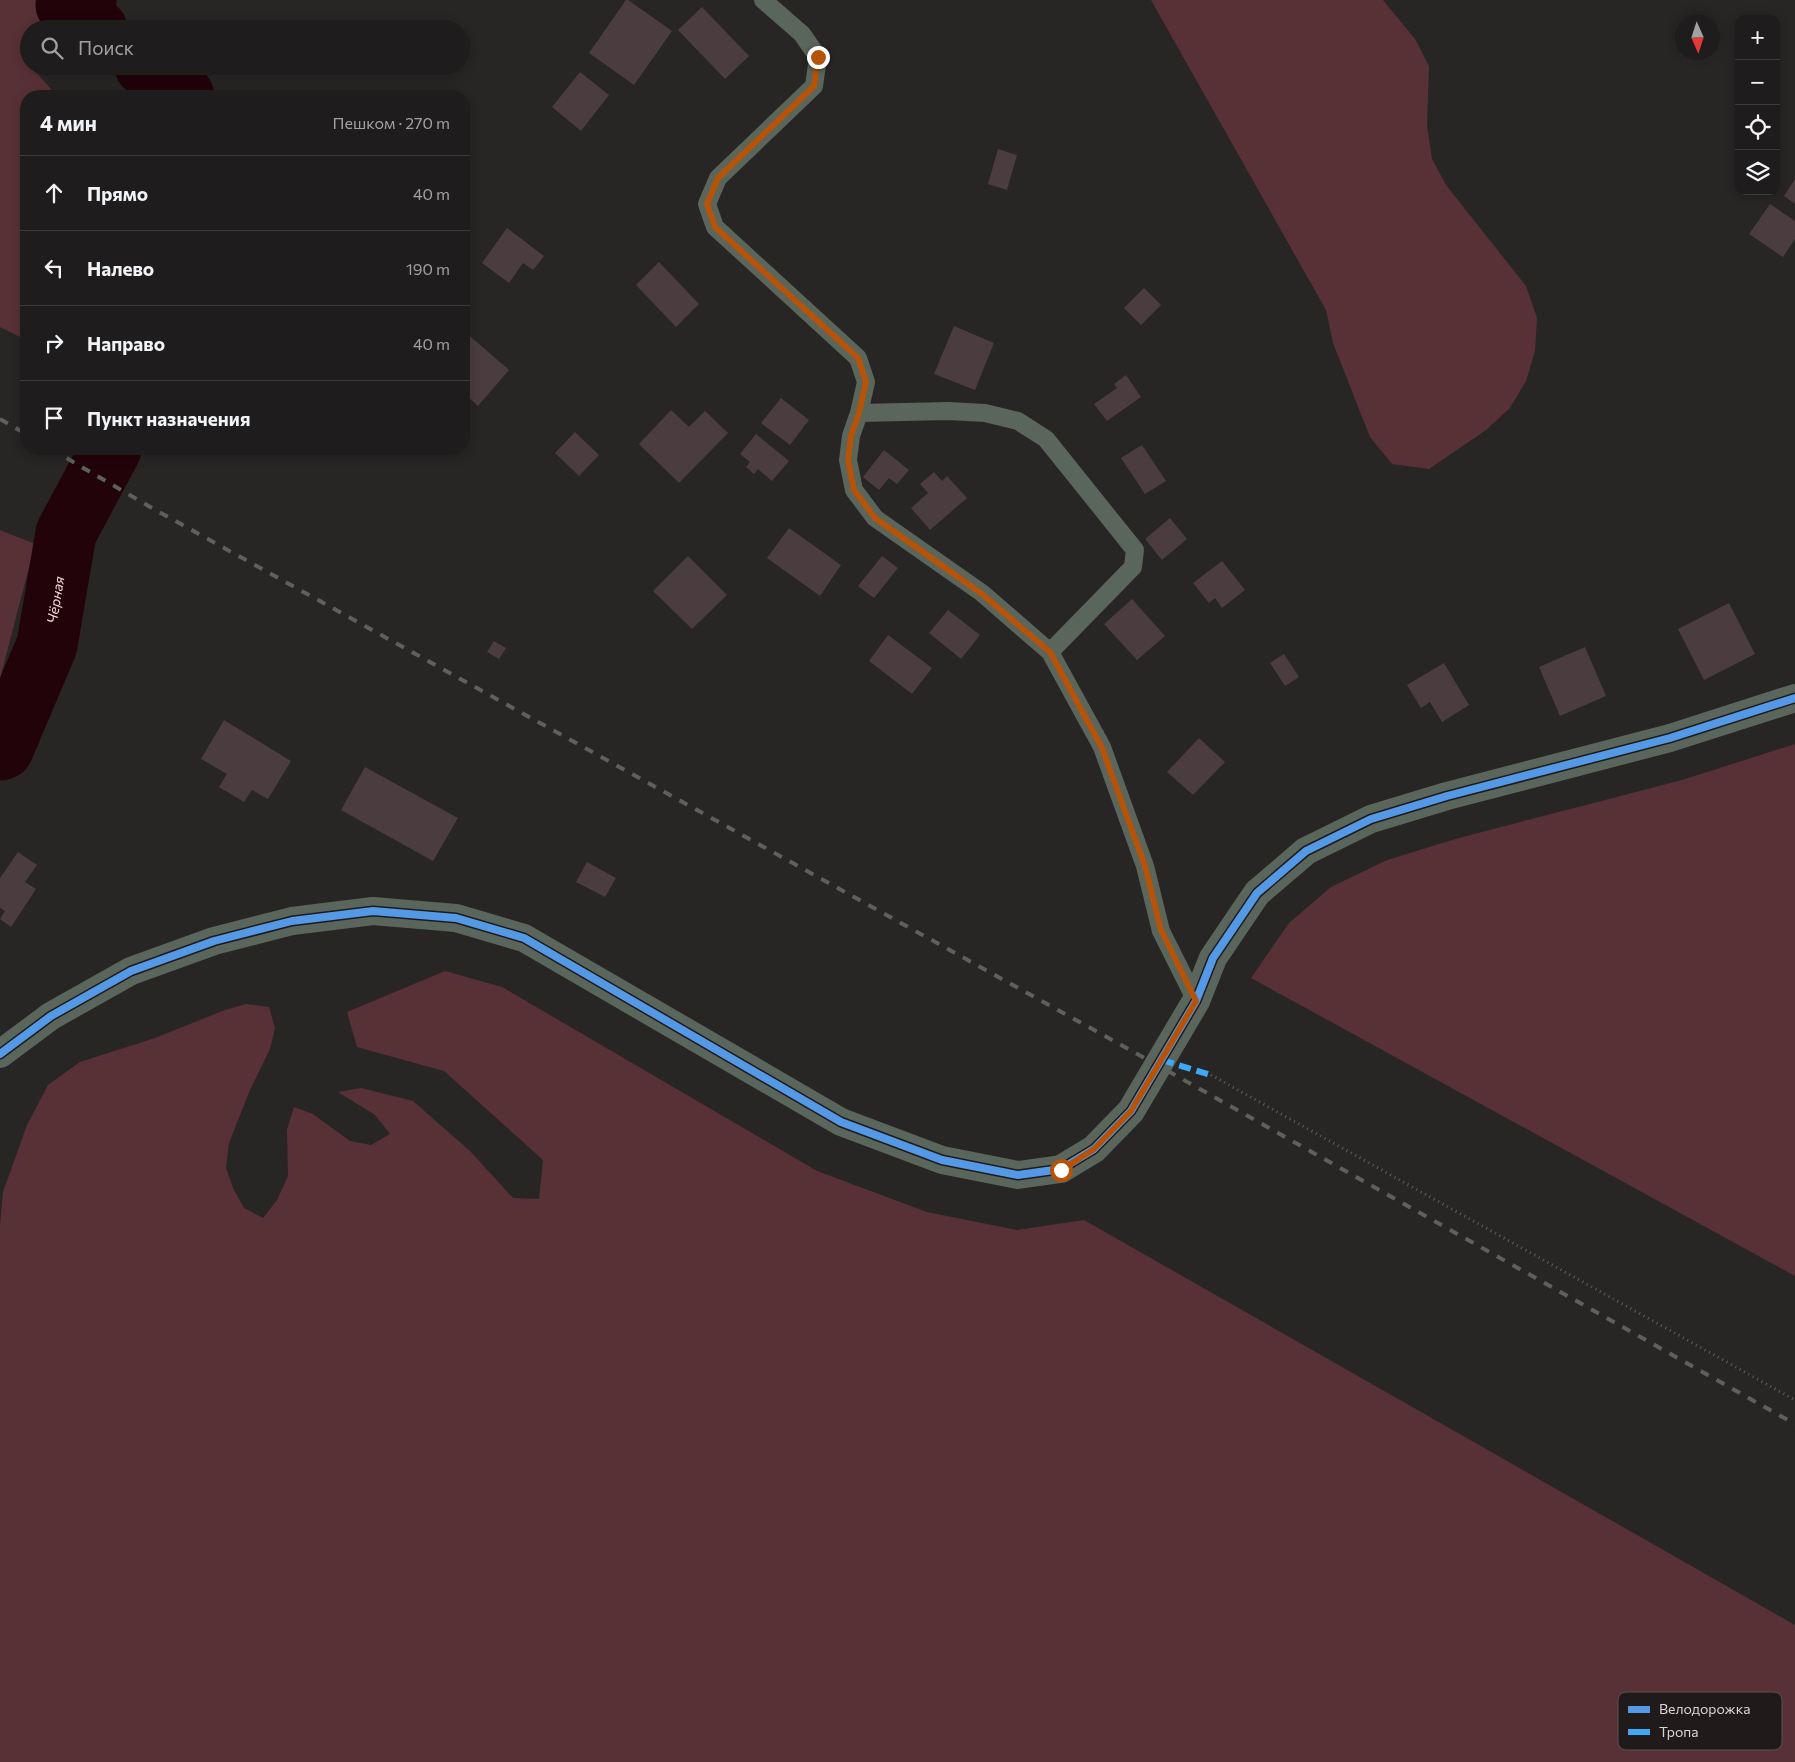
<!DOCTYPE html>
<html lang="ru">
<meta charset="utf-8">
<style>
:root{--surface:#1e1c1c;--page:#262525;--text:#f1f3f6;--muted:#a1a1a3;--line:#3c3a3b}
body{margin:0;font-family:Commissioner,sans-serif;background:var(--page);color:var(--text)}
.controls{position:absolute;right:15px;top:15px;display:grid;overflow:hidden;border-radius:10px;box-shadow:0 2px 12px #0003}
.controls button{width:45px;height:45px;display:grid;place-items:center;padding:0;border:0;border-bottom:1px solid var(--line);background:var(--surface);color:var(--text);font:25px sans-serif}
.compass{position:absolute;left:1675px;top:15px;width:45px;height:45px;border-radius:50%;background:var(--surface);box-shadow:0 2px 12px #0003;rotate:177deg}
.stop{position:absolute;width:15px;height:15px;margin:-11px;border:4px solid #b45309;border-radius:50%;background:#fff}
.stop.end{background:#b45309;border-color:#fff;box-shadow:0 1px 5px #0008}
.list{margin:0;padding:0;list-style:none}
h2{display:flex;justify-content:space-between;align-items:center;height:65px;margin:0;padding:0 20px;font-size:21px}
h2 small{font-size:16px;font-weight:400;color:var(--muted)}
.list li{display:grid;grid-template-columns:32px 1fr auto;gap:15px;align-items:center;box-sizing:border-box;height:75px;padding:0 20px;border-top:1px solid var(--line)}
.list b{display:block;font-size:19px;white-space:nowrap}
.list em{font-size:16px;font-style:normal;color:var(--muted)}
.icon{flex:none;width:28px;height:28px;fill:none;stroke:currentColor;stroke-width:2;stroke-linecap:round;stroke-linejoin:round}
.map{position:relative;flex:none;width:1795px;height:1762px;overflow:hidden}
.search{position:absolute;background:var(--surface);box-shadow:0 2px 12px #0003;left:20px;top:20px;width:450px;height:55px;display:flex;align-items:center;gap:12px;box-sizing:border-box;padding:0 18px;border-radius:28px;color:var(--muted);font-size:19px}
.panel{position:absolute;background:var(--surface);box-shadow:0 2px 12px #0003;left:20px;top:90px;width:450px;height:365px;border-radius:20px}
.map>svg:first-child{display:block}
</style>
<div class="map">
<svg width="1795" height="1762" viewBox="0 0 1795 1762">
<rect width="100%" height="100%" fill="#282525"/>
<path fill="#583136" d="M0 0H105L59 29H29V48L20 53 29 63V66H31L57 96H26V340L0 327Z
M1151 0H1383L1415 39 1429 66 1427 126 1432 159 1446 185 1526 286 1537 318 1535 351 1526 381 1510 408 1486 430 1429 469 1392 464 1370 437 1333 343 1326 310Z
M0 530 35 544 0 679Z
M1795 744V1276L1251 978 1289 923 1331 887 1387 860 1459 838 1682 780Z
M445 971 502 987 817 1171 927 1212 1017 1230 1084 1220 1795 1625V1762H0V1226L3 1192 27 1125 48 1085 80 1062 155 1038 225 1010 246 1004 269 1007 275 1028 270 1049 250 1090 229 1143 226 1168 233 1188 244 1208 263 1218 277 1200 288 1176 287 1130 294 1107 313 1114 350 1141 371 1145 390 1134 375 1115 338 1092 361 1088 413 1101 470 1151 513 1198 539 1199 543 1160 444 1071 357 1047 347 1012Z"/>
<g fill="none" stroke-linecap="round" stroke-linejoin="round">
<g stroke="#23030a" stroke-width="61">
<path d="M86 0 66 5 97 29"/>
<path d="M145 66 184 96"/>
<path id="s1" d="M0 750 3 749 47 645 66 533 111 449"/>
</g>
</g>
<path fill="#4b3c3f" d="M626 0H628L672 31 634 85 589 53Z
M702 7 749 56 725 79 678 30Z
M580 72 609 95 581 131 552 107Z
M998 149 1017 155 1007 190 988 184Z
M1795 179V204L1784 196Z
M1770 204 1795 221V239L1783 257 1749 234Z
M507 228 544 256 533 270 523 263 509 283 482 263Z
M659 262 699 304 676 327 636 285Z
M1144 288 1161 305 1141 325 1124 308Z
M954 326 994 343 975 390 934 374Z
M464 331 509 370 478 406 464 393Z
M1126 375 1141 397 1107 421 1094 404 1117 388 1114 384Z
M781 398 809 420 790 445 761 423Z
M671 410 689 427 705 411 728 433 679 483 639 444Z
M575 432 599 455 579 476 555 453Z
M756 434 789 461 772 481 758 469 754 474 746 467 750 462 740 454Z
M1142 445 1166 481 1145 494 1121 458Z
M884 450 909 470 897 484 889 478 879 490 863 477Z
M934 472 942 481 947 476 967 498 930 530 911 508 928 493 920 484Z
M1170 518 1187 539 1162 560 1145 539Z
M789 528 841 565 820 596 767 558Z
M688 556 727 595 692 629 653 591Z
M882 556 898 568 874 598 858 586Z
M1222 561 1245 590 1222 608 1215 598 1209 603 1193 583Z
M1132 599 1165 636 1137 660 1104 624Z
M1729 603 1755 654 1704 680 1678 629Z
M948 610 980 635 961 659 929 633Z
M888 635 932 668 912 694 869 661Z
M494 641 506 648 499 659 487 652Z
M1585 647 1606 696 1560 716 1539 667Z
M1284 654 1299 677 1285 686 1270 663Z
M1444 663 1469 705 1442 722 1430 702 1421 708 1407 685Z
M224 720 291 761 268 799 252 790 244 802 219 787 227 774 201 759Z
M1199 738 1225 762 1193 795 1167 772Z
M365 767 458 818 433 861 341 810Z
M18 852 37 865 25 882 36 889 11 927 0 919 5 911 0 908V878Z
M587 862 616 878 605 897 576 882Z"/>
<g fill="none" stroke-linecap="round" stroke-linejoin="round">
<path stroke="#5c615b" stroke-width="3" stroke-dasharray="1 4" stroke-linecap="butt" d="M1211 1075 1795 1400"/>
<path stroke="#5a665b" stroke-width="18" d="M763 0 802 34 818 57 814 86 718 178 707 204 715 227 858 358 866 382 859 413 851 436 848 460 854 490 875 518 982 593 1050 652 1102 747 1145 866 1161 931 1196 1001
M859 413 948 411 985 413 1018 421 1046 439 1135 550 1133 567 1050 652"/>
<path stroke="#5a665b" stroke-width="28" d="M0 1054 51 1016 131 971 214 941 292 921 373 911 456 918 524 938 841 1122 942 1160 1018 1175 1061 1169 1094 1149 1131 1111 1196 1001 1213 958 1257 893 1306 851 1371 819 1447 796 1670 738 1795 698"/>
<path stroke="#5c615b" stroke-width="4" stroke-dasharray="9 9" stroke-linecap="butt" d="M0 419 26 434
M51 449 152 508 1159 1066 1795 1424"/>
<path stroke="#3fa9f5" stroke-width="6" stroke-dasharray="12 6" stroke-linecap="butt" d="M1162 1060 1211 1075"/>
<defs>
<path id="cycleway" d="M0 1054 51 1016 131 971 214 941 292 921 373 911 456 918 524 938 841 1122 942 1160 1018 1175 1061 1169 1094 1149 1131 1111 1196 1001 1213 958 1257 893 1306 851 1371 819 1447 796 1670 738 1795 698"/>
</defs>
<use href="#cycleway" stroke="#201a1b" stroke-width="11"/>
<use href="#cycleway" stroke="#5399e6" stroke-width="8"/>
</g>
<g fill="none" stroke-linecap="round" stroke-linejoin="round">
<path stroke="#b45309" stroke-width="6" d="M818 57 814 86 718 178 707 204 715 227 858 358 866 382 859 413 851 436 848 460 854 490 875 518 982 594 1050 652 1102 748 1145 866 1161 930 1196 1001 1131 1111 1094 1149 1061 1170"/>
</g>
<g text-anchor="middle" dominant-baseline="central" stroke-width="4.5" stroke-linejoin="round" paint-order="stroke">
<g font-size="14" font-style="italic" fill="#f3dadc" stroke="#201a1b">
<text stroke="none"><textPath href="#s1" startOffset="162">Чёрная</textPath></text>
</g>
</g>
<rect x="1618" y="1692" width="164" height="58" rx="8" fill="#201a1b" stroke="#585253" stroke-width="1"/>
<rect x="1628" y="1706" width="22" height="7" fill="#5399e6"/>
<rect x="1628" y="1729" width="22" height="6" fill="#3fa9f5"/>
<g font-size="14" fill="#dad6d6">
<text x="1659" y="1714">Велодорожка</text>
<text x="1659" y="1737">Тропа</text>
</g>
</svg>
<div class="controls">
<button>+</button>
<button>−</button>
<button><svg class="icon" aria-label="locate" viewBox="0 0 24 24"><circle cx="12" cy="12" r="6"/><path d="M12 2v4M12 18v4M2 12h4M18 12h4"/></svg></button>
<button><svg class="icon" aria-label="layers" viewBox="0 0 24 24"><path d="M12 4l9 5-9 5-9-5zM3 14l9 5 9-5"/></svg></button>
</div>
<svg class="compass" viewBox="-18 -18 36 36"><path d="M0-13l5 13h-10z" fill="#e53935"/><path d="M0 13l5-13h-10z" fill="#a1a1a3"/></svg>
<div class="stop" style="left:1061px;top:1170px"></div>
<div class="stop end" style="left:818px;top:57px"></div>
<div class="search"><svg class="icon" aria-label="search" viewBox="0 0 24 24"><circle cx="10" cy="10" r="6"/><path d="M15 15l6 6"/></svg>Поиск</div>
<section class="panel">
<h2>4 мин<small>Пешком · 270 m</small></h2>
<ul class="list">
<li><svg class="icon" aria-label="ahead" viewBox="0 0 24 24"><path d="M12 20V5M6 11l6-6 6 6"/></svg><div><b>Прямо</b></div><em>40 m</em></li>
<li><svg class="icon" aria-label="left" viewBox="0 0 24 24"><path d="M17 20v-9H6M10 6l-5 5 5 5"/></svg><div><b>Налево</b></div><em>190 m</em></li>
<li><svg class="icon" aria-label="right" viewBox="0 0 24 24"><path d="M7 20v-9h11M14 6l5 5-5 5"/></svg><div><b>Направо</b></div><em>40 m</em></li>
<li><svg class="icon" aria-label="arrive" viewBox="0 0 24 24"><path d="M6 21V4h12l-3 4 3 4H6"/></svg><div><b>Пункт назначения</b></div></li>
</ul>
</section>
</div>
